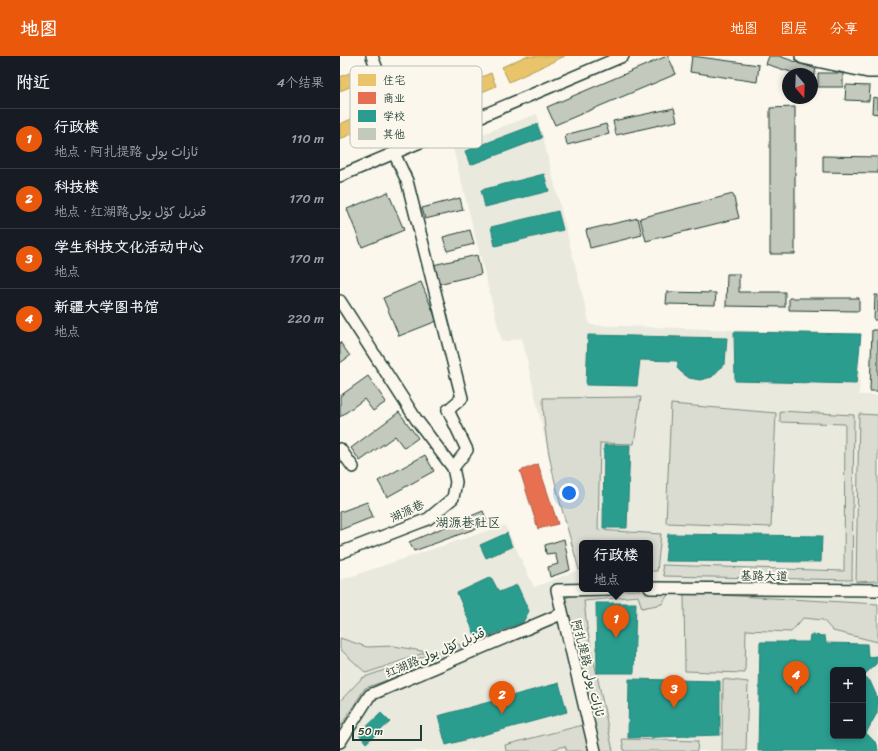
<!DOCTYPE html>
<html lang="zh">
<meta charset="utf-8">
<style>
:root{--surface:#171b24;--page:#20242c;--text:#f1f3f6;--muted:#9ea1a6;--line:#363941;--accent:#ea580c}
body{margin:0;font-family:Sriracha,"Playpen Sans Arabic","LXGW WenKai TC",sans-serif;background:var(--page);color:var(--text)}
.controls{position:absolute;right:12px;bottom:12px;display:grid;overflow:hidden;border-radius:6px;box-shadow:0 2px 6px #0003}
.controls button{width:36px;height:36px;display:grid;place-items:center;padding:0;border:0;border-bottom:1px solid var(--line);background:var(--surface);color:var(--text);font:20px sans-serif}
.compass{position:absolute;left:442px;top:12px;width:36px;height:36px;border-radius:50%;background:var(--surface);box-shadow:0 2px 6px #0003;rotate:161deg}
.scale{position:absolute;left:12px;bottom:10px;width:70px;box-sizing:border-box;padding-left:4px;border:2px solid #1f3d34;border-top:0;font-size:11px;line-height:14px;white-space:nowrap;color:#1f3d34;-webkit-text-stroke:3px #fbf7ec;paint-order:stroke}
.you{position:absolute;left:229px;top:437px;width:14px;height:14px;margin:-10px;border:3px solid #fff;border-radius:50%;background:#1a73e8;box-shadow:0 0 0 6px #1a73e833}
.badge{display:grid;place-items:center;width:26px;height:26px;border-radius:50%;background:var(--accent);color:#fff;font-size:13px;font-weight:700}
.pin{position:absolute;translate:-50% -33px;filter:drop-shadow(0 1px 2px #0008)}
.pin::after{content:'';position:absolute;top:21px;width:14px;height:12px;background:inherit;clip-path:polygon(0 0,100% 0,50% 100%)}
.popup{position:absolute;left:239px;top:484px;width:74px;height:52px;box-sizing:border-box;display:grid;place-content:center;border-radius:6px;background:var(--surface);filter:drop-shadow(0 1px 3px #0005);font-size:13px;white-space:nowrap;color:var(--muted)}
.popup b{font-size:15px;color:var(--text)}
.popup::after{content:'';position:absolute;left:50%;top:100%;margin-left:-8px;border:8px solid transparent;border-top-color:var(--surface)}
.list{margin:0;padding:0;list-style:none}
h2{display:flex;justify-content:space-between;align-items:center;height:52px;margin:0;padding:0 16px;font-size:17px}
h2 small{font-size:13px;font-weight:400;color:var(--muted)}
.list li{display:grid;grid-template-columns:26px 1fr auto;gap:12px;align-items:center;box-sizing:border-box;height:60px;padding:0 16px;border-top:1px solid var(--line)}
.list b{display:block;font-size:15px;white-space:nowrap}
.list p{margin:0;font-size:13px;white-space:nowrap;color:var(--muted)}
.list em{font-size:13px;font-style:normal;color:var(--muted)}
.map{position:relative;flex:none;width:538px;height:695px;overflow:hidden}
header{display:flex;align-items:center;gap:24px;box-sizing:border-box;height:56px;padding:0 20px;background:var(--accent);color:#fff}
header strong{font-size:19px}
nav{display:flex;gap:22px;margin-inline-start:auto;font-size:14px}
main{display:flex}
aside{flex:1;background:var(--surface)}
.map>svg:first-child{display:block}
</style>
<header>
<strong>地图</strong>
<nav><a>地图</a><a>图层</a><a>分享</a></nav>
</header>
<main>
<aside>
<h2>附近<small>4个结果</small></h2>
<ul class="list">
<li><span class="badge">1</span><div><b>行政楼</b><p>地点 · 阿扎提路 ئازات يولى</p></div><em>110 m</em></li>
<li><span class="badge">2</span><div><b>科技楼</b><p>地点 · 红湖路قىزىل كۆل يولى</p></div><em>170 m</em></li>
<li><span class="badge">3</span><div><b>学生科技文化活动中心</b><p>地点</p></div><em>170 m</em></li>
<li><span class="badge">4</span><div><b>新疆大学图书馆</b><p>地点</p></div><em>220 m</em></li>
</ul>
</aside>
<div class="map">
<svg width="538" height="695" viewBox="0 0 538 695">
<rect width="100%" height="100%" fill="#fbf7ec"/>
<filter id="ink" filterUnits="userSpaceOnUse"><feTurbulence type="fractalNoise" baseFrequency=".025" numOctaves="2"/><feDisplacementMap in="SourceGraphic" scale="8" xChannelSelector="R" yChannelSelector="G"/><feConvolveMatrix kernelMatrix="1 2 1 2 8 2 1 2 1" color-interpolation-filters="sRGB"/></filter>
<g filter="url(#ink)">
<path fill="#eae9de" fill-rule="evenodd" d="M197 58 250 269 521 278 519 339H538V695H0V524L165 469 194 531 239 514 210 406 182 282 162 286 112 89ZM242 487H310V533H242ZM493 614H523V680H493Z"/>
<path fill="#dbdcd1" stroke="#7d8c82" d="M301 341 294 388 260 387 258 474 321 478 317 515H310V487H242V514H239C224 458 204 401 203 342Z
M331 348 436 357 431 471 326 467Z
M440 355 514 359 512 524 324 520 322 509 504 515 505 368 440 366Z
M519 358 538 359V525L516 526Z
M316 533 329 537 322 548 302 552 298 540 244 545 247 572 273 695H255L221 544 240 536Z
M344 537 538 548V586L493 575 483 564 463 562 451 576 406 574 405 617 345 615Z
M0 582 27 591 54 590 87 596 26 617 0 593Z
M119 588 123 597 25 632 0 671V645L22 622Z
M383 623 408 626 406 695H382Z
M243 669 249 695H227L225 690 206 695H166L165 689Z
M282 683 358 685 357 695H284Z"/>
<path fill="#e9c46a" stroke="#ac9c5a" d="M186 0H225L169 26 162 11Z
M19 13 24 25 0 35V21Z
M151 17 156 30 96 56 90 43Z
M34 53 40 66 0 83V68Z"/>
<path fill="#e76f51" stroke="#ab6048" d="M198 408 218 468 198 473 180 415Z"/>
<path fill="#2a9d8f" stroke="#278074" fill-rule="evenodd" d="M197 68 202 82 130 109 125 95Z
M204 118 209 135 145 151 141 134Z
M218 155 223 174 155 190 151 171Z
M394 276 521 278 516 328 395 325Z
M248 279 387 282 385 307 372 321 360 324 349 322 341 316 337 312 338 307 337 305 300 304 297 330 246 329Z
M264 389H290L287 472H263Z
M167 477 172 491 146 502 140 489Z
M328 478 482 480 481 506 325 505Z
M151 521 159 536 177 529 189 555 183 566 149 580 135 579 117 537Z
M256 547H296L294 617H257Z
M470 579 485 580 486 587 527 588 528 601 538 600 536 608 523 620 530 625 538 643 537 657 526 677 537 688 538 695H418L420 586H469ZM493 614H523V680H493Z
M289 623 380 625V679L288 682Z
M219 627 227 656 106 689 98 660Z
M41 657 50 666 26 687 19 678Z"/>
<path fill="#c4c9be" stroke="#1f3d34" d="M327 0H328L336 18 215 69 207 51Z
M352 0 419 9 417 26 350 16Z
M429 0H439L476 13 473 23 472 18H457L426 8Z
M478 17H503V31H478Z
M506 29 530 30 529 45 505 44Z
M533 41 538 42V58L532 57Z
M455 51V198H430V52Z
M334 52 337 65 276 79 273 65Z
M266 68 269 78 227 89 225 79Z
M483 100 538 101V117L483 116Z
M48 136 64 174 22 191 7 153Z
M393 138 399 162 306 185 300 162Z
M120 142 123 154 85 163 82 152Z
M298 162 302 179 250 192 246 174Z
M130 174 134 188 107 195 103 181Z
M137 199 141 218 98 228 93 209Z
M387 218H399V236H445V251L386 250Z
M81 226 97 265 59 280 43 242Z
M327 236 376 237 375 249 326 248Z
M535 239H538V264H534Z
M449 242H519V255L449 254Z
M532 274H538V335H530Z
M0 286 10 300 0 307Z
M28 320 46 346 33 355 24 343 0 361V340Z
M59 356 78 382 64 392 55 380 20 405 11 392Z
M85 399 94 415 47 441 38 425Z
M27 446 33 461 0 474V456Z
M143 455 148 468 74 495 69 486Z
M224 483 230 514 210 521 208 511 218 508 215 497 206 498 205 489Z"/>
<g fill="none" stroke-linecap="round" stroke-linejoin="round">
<defs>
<path id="street" d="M32 0 51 50 74 88
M54 97 67 125 122 342 108 354 127 394 113 412
M0 120 283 0
M0 245 76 363 113 412 116 426 113 442 88 463 0 497
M0 393 13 411
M310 532 538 534
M0 686 30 639 221 558
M255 695 217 534 270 533"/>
<path id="secondary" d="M463 0 528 14H538"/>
<path id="highway" d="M492 0 538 3"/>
</defs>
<use href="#street" stroke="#1f3d34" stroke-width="14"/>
<use href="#secondary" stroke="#1f3d34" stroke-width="18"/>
<use href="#highway" stroke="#1f3d34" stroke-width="23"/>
<use href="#street" stroke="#fbf7ec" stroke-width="11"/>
<use href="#secondary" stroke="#fbf7ec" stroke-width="15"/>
<use href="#highway" stroke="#fbf7ec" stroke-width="20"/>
</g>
</g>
<g text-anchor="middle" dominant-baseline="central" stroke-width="4" stroke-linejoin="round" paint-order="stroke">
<g font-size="12" fill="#1f3d34" stroke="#fbf7ec">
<text transform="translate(67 455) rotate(-25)">湖源巷</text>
<text transform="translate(424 520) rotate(1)">基路大道</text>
<text transform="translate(95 597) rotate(-23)">红湖路قىزىل كۆل يولى</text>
<text transform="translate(248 612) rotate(76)">阿扎提路 ئازات يولى</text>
</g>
<g font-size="13" fill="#1f3d34" stroke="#fbf7ec">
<text x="128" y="466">湖源巷社区</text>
</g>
</g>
<rect x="10" y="10" width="132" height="82" rx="6" fill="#fbf7ec" stroke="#b9bfb5" stroke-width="1"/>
<rect x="18" y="18" width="18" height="12" fill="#e9c46a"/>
<rect x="18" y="36" width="18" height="12" fill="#e76f51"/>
<rect x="18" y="54" width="18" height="12" fill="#2a9d8f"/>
<rect x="18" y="72" width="18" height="12" fill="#c4c9be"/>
<g font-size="11" fill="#1f3d34">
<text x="43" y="28">住宅</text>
<text x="43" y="46">商业</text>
<text x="43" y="64">学校</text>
<text x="43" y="82">其他</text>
</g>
</svg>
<div class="controls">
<button>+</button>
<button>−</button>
</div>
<svg class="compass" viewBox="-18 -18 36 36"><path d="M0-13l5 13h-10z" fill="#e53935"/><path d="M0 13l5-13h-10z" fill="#9ea1a6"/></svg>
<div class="scale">50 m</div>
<div class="you"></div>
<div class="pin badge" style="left:276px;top:582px">1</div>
<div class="popup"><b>行政楼</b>地点</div>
<div class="pin badge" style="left:162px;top:658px">2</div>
<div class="pin badge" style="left:334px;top:652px">3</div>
<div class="pin badge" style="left:456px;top:638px">4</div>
</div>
</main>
